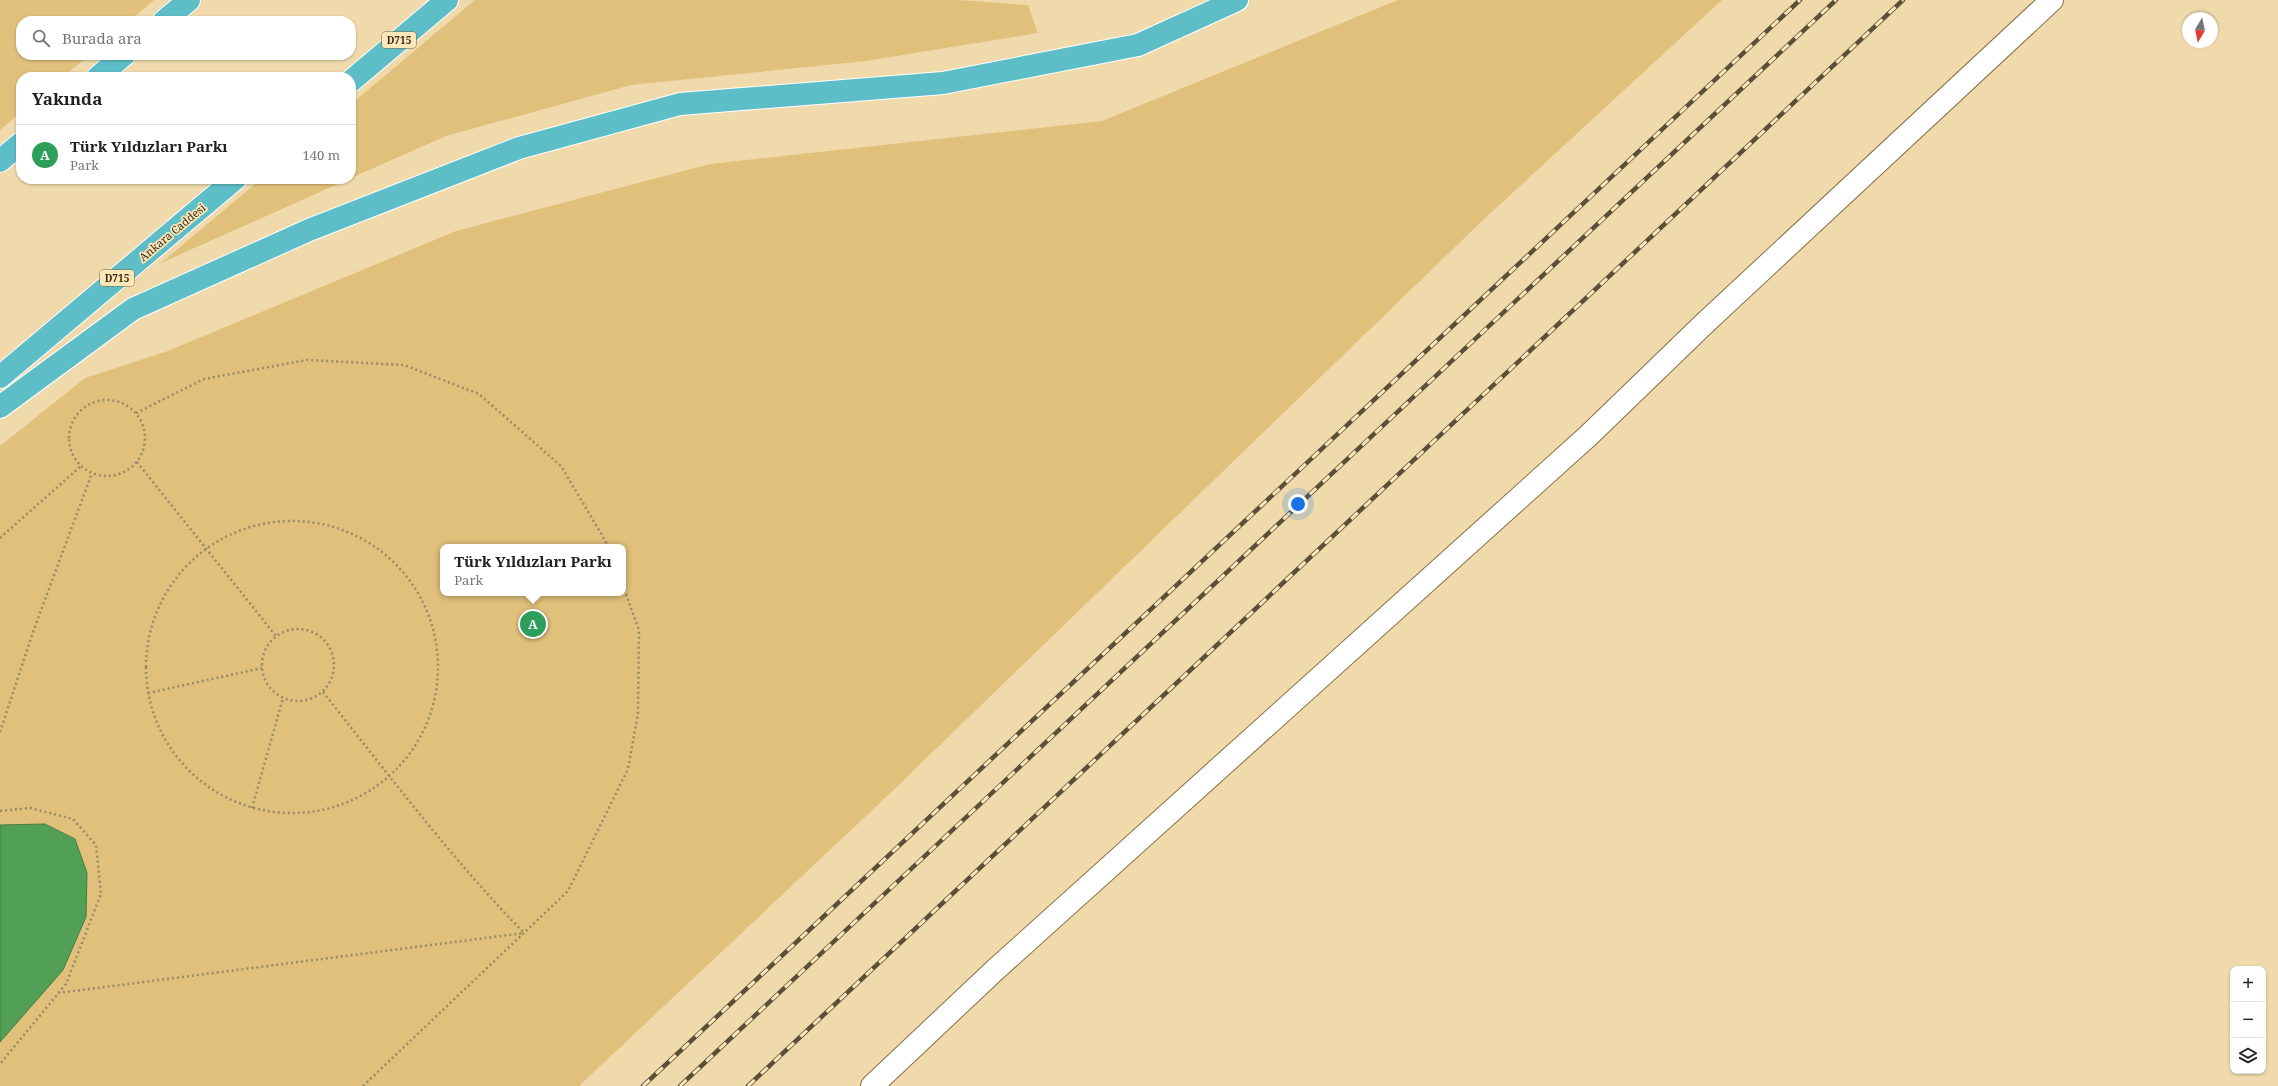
<!DOCTYPE html>
<html lang="tr">
<meta charset="utf-8">
<style>
:root{--surface:#fff;--page:#f2f2f2;--text:#222;--muted:#767676;--line:#e0e0e0;--accent:#1a73e8}
body{margin:0;font-family:"Noto Serif",serif;background:var(--page);color:var(--text)}
.controls{position:absolute;right:12px;bottom:12px;display:grid;overflow:hidden;border-radius:8px;box-shadow:0 1px 3px #0004}
.controls button{width:36px;height:36px;display:grid;place-items:center;padding:0;border:0;border-bottom:1px solid var(--line);background:var(--surface);color:var(--text);font:20px sans-serif}
.compass{position:absolute;left:2182px;top:12px;width:36px;height:36px;border-radius:50%;background:var(--surface);box-shadow:0 1px 3px #0004;rotate:190deg}
.you{position:absolute;left:1298px;top:504px;width:14px;height:14px;margin:-10px;border:3px solid #fff;border-radius:50%;background:#1a73e8;box-shadow:0 0 0 6px #1a73e833}
.badge{display:grid;place-items:center;width:26px;height:26px;border-radius:50%;background:var(--accent);color:#fff;font-size:13px;font-weight:700}
.pin{position:absolute;translate:-50% -50%;border:2px solid #fff;box-shadow:0 1px 4px #0006}
.popup{position:absolute;left:440px;top:544px;width:186px;height:52px;box-sizing:border-box;display:grid;place-content:center;border-radius:8px;background:var(--surface);filter:drop-shadow(0 1px 3px #0005);font-size:13px;white-space:nowrap;color:var(--muted)}
.popup b{font-size:15px;color:var(--text)}
.popup::after{content:'';position:absolute;left:50%;top:100%;margin-left:-8px;border:8px solid transparent;border-top-color:var(--surface)}
.list{margin:0;padding:0;list-style:none}
h2{display:flex;justify-content:space-between;align-items:center;height:52px;margin:0;padding:0 16px;font-size:17px}
h2 small{font-size:13px;font-weight:400;color:var(--muted)}
.list li{display:grid;grid-template-columns:26px 1fr auto;gap:12px;align-items:center;box-sizing:border-box;height:60px;padding:0 16px;border-top:1px solid var(--line)}
.list b{display:block;font-size:15px;white-space:nowrap}
.list p{margin:0;font-size:13px;white-space:nowrap;color:var(--muted)}
.list em{font-size:13px;font-style:normal;color:var(--muted)}
.icon{flex:none;width:22px;height:22px;fill:none;stroke:currentColor;stroke-width:2;stroke-linecap:round;stroke-linejoin:round}
.map{position:relative;flex:none;width:2278px;height:1086px;overflow:hidden}
.search{position:absolute;background:var(--surface);box-shadow:0 1px 3px #0004;left:16px;top:16px;width:340px;height:44px;display:flex;align-items:center;gap:10px;box-sizing:border-box;padding:0 14px;border-radius:16px;color:var(--muted);font-size:15px}
.panel{position:absolute;background:var(--surface);box-shadow:0 1px 3px #0004;left:16px;top:72px;width:340px;height:112px;border-radius:16px}
.map>svg:first-child{display:block}
</style>
<div class="map">
<svg width="2278" height="1086" viewBox="0 0 2278 1086">
<rect width="100%" height="100%" fill="#f0daac"/>
<path fill="#e0c07b" fill-rule="evenodd" d="M0 0H154L129 21H21V55H89L63 77H21V112L0 130Z
M475 0H958L1028 5 1038 33 866 61 631 85 446 136 351 178V104Z
M1398 0H1722L1483 220 882 801 579 1086H0V446L85 378 165 352 456 231 710 164 1102 121ZM443 547H623V593H443Z
M261 179H349L161 263Z"/>
<path fill="#51a056" stroke="#487d43" d="M45 824 75 839 87 873 86 917 63 970 0 1042V825Z"/>
<g fill="none" stroke-linecap="round" stroke-linejoin="round">
<defs>
<path id="tertiary" d="M872 1086 995 970 1588 436 1706 322 2052 0"/>
<path id="trunk" d="M164 21 189 0
M98 77 124 55
M351 81 447 0
M0 161 21 143
M0 377 235 179
M0 407 133 309 309 230 519 148 680 104 943 83 1138 45 1237 0"/>
</defs>
<use href="#tertiary" stroke="#847046" stroke-width="24"/>
<use href="#trunk" stroke="#fff" stroke-width="24"/>
<path stroke="#998a69" stroke-width="2.5" stroke-dasharray="2 3" stroke-linecap="butt" d="M69 438a38 38 0 1 1 76 0a38 38 0 1 1-76 0Z
M136 413 204 379 307 360 404 365 479 394 561 466 609 547
M137 462 276 636
M146 667a146 146 0 1 1 292 0a146 146 0 1 1-292 0Z
M0 538 81 466
M262 665a36 36 0 1 1 72 0a36 36 0 1 1-72 0Z
M323 692C388 774 451 858 524 933
M148 693 262 668
M0 732 33 632 92 473
M252 808 283 698
M0 811 30 808 73 819 96 845 101 894 66 984 0 1064
M58 993 524 933
M363 1086 568 891 628 769 638 713 639 630 623 586"/>
<use href="#tertiary" stroke="#fff" stroke-width="22"/>
<use href="#trunk" stroke="#5ebec8" stroke-width="22"/>
<defs>
<path id="rail" d="M643 1086 1800 0
M680 1086 1836 0
M748 1086 1903 0"/>
</defs>
<use href="#rail" stroke="#5a4f37" stroke-width="4.5"/>
<use href="#rail" stroke="#fde7b9" stroke-width="3" stroke-dasharray="9" stroke-linecap="butt"/>
</g>
<g text-anchor="middle" dominant-baseline="central" stroke-width="3.5" stroke-linejoin="round" paint-order="stroke">
<g fill="#fde7b9" stroke="#6f6348" stroke-width="1">
<rect x="382" y="32" width="34" height="16" rx="3"/>
<rect x="100" y="270" width="34" height="16" rx="3"/>
</g>
<g font-size="10" font-weight="bold" fill="#322a18">
<text x="399" y="40">D715</text>
<text x="117" y="278">D715</text>
</g>
<g font-size="11" fill="#322a18" stroke="#fde7b9">
<text transform="translate(172 232) rotate(-40)">Ankara Caddesi</text>
</g>
</g>
</svg>
<div class="controls">
<button>+</button>
<button>−</button>
<button><svg class="icon" aria-label="layers" viewBox="0 0 24 24"><path d="M12 4l9 5-9 5-9-5zM3 14l9 5 9-5"/></svg></button>
</div>
<svg class="compass" viewBox="-18 -18 36 36"><path d="M0-13l5 13h-10z" fill="#e53935"/><path d="M0 13l5-13h-10z" fill="#767676"/></svg>
<div class="you"></div>
<div class="pin badge" style="left:533px;top:624px;background:#2e9e5b">A</div>
<div class="popup"><b>Türk Yıldızları Parkı</b>Park</div>
<div class="search"><svg class="icon" aria-label="search" viewBox="0 0 24 24"><circle cx="10" cy="10" r="6"/><path d="M15 15l6 6"/></svg>Burada ara</div>
<section class="panel">
<h2>Yakında<small></small></h2>
<ul class="list">
<li><span class="badge" style="background:#2e9e5b">A</span><div><b>Türk Yıldızları Parkı</b><p>Park</p></div><em>140 m</em></li>
</ul>
</section>
</div>
